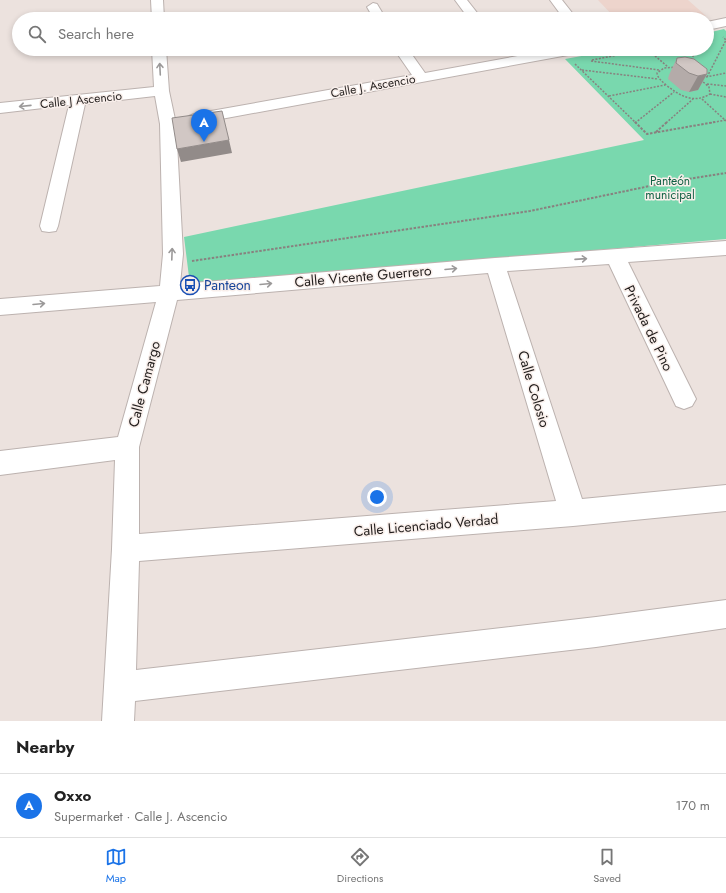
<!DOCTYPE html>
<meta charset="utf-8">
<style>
:root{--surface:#fff;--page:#f2f2f2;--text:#222;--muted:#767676;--line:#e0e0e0;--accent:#1a73e8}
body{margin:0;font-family:Jost,sans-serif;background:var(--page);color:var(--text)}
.you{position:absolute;left:377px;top:497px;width:14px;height:14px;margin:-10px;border:3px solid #fff;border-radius:50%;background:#1a73e8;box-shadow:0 0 0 6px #1a73e833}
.badge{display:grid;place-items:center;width:26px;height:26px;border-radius:50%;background:var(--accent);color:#fff;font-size:13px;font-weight:700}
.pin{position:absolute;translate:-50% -33px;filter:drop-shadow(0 1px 2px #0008)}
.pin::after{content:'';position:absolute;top:21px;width:14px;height:12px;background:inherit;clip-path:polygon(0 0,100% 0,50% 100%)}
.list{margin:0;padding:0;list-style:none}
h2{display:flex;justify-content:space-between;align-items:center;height:52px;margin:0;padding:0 16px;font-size:17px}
h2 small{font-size:13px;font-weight:400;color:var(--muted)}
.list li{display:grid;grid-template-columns:26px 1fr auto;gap:12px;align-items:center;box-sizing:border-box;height:64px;padding:0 16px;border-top:1px solid var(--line)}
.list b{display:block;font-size:15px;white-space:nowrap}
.list p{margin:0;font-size:13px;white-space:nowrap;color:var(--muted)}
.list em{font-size:13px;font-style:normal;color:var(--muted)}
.icon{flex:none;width:22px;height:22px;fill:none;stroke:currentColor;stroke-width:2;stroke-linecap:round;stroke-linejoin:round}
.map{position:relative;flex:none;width:726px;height:721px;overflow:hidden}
.search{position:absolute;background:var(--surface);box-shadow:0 2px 6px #0003;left:12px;right:12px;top:12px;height:44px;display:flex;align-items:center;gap:10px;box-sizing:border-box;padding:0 14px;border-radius:22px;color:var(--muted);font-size:15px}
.sheet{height:116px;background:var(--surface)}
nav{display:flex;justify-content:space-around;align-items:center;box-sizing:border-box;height:56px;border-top:1px solid var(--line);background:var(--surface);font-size:11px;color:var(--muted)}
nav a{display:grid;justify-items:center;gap:2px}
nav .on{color:var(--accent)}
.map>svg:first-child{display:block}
</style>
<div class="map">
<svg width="726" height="721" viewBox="0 0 726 721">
<rect width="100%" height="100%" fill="#ece2de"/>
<path fill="#edd4cc" d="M598 0H688L706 16 689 19H616Z"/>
<path fill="#79d8ae" d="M724 29 726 31V239L190 285 184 237 644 140 565 59 620 49H707V33Z"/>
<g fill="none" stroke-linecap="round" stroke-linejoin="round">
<defs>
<path id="minor" d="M151 0H163L164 19H152Z
M455 0H467L482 19H469Z
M550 0H562L577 19H564Z
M373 3 377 4 386 19H374L367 7Z
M726 18V26L707 30V22Z
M152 49H166L169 91 176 124 183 254 180 284 495 258 726 241V255L628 262 696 399 692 406 684 409 676 406 609 264 507 271 582 499 726 485V511L573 526 139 561 136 670 596 617 726 600V628L596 647 135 701 134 721H102L112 549 115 460 0 475V451L118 437 156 302 0 315V299L160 286 163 254 160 124 155 96 85 104 58 226 56 231 49 232 42 231 40 226 69 105 0 113V103L154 87ZM488 273 556 501 139 534V447L177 300Z
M394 49H408L425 73 556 49H586L584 52 579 53 194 124 189 122 186 119 189 116 194 114 412 75Z"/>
</defs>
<use href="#minor" stroke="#bcb2af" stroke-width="2"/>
<path stroke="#88817f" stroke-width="1.5" stroke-dasharray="2 1.5" stroke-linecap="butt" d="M647 49 668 67
M592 60 649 49
M691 60 697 49
M591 61 659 70
M575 64 636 123
M676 67 694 74 709 87 710 94C694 104 680 96 666 85 662 81 658 79 657 73L664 68Z
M582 70 658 79
M706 77 726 73
M707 77 726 40 723 37
M707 84 726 86
M710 94 726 97
M609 96 665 85
M702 99 726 121
M635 123 674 92
M666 123 693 99
M710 123 726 120"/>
<path stroke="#88817f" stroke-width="2" stroke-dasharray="2.5 1.5" stroke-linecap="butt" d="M635 122 647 134 715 122
M635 123 636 122
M656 132 667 122
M192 261 530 211 669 182 726 173"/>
<use href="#minor" fill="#fff" fill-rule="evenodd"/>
</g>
<path fill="#b4aba9" d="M677 58 707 74 698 90 689 92 681 90 668 79 669 75Z"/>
<path fill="#928b89" d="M707 74 698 90 689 92 698 76Z
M229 140 232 153 181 162 177 149Z"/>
<path fill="#d1c7c4" stroke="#928b89" d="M685 57 694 59 707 69V74L698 76 689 73 676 63 677 58Z
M222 111 229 140 177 149 172 118Z"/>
<defs><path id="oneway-shaft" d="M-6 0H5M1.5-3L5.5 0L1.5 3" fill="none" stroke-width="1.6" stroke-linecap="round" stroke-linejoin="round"/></defs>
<g stroke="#9b9999">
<use href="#oneway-shaft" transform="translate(160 69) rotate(-93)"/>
<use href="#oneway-shaft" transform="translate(25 106) rotate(174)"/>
<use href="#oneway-shaft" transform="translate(172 254) rotate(-88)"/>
<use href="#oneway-shaft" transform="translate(581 259) rotate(-4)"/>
<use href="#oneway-shaft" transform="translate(451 269) rotate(-5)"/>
<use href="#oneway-shaft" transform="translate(266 284) rotate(-5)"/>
<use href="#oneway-shaft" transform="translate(39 304) rotate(-5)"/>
</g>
<defs>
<symbol id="bus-ring" viewBox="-11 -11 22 22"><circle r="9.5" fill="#f9efeb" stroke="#1a4fb4" stroke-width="1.5"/><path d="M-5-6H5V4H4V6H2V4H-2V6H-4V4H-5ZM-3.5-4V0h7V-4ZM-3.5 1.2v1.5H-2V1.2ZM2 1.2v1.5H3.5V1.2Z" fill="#1a4fb4"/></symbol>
</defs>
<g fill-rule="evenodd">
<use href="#bus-ring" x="179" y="274" width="22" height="22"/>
</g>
<g text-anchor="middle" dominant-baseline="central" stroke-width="3" stroke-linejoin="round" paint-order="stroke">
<g font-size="12" fill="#211d1c" stroke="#f9efeb">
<text transform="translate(373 86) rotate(-10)">Calle J. Ascencio</text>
<text transform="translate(81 100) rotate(-6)">Calle J Ascencio</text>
</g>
<g font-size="12" fill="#116144" stroke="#f9efeb">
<text x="670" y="181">Panteón<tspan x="670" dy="14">municipal</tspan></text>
</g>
<g font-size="14" fill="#211d1c" stroke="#f9efeb">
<text transform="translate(363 276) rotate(-5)">Calle Vicente Guerrero</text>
<text transform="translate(649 328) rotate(64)">Privada de Pino</text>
<text transform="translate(144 384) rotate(-75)">Calle Camargo</text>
<text transform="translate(534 389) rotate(73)">Calle Colosio</text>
<text transform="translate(426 525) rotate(-5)">Calle Licenciado Verdad</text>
</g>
<g font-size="14" fill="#164399" stroke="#f9efeb" text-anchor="start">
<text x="204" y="285">Panteon</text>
</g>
</g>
</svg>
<div class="you"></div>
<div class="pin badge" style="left:204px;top:142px">A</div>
<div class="search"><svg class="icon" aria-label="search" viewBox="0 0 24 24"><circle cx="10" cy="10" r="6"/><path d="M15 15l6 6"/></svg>Search here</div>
</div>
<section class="sheet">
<h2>Nearby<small></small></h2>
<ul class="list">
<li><span class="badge">A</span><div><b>Oxxo</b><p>Supermarket · Calle J. Ascencio</p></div><em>170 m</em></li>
</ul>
</section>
<nav>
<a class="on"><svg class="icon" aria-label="map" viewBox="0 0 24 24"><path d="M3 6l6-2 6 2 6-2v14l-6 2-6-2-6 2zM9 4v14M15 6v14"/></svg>Map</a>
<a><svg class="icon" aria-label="directions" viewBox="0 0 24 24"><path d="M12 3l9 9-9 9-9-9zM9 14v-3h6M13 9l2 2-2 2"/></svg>Directions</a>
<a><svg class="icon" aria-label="saved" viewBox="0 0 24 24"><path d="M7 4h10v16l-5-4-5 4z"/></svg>Saved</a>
</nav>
